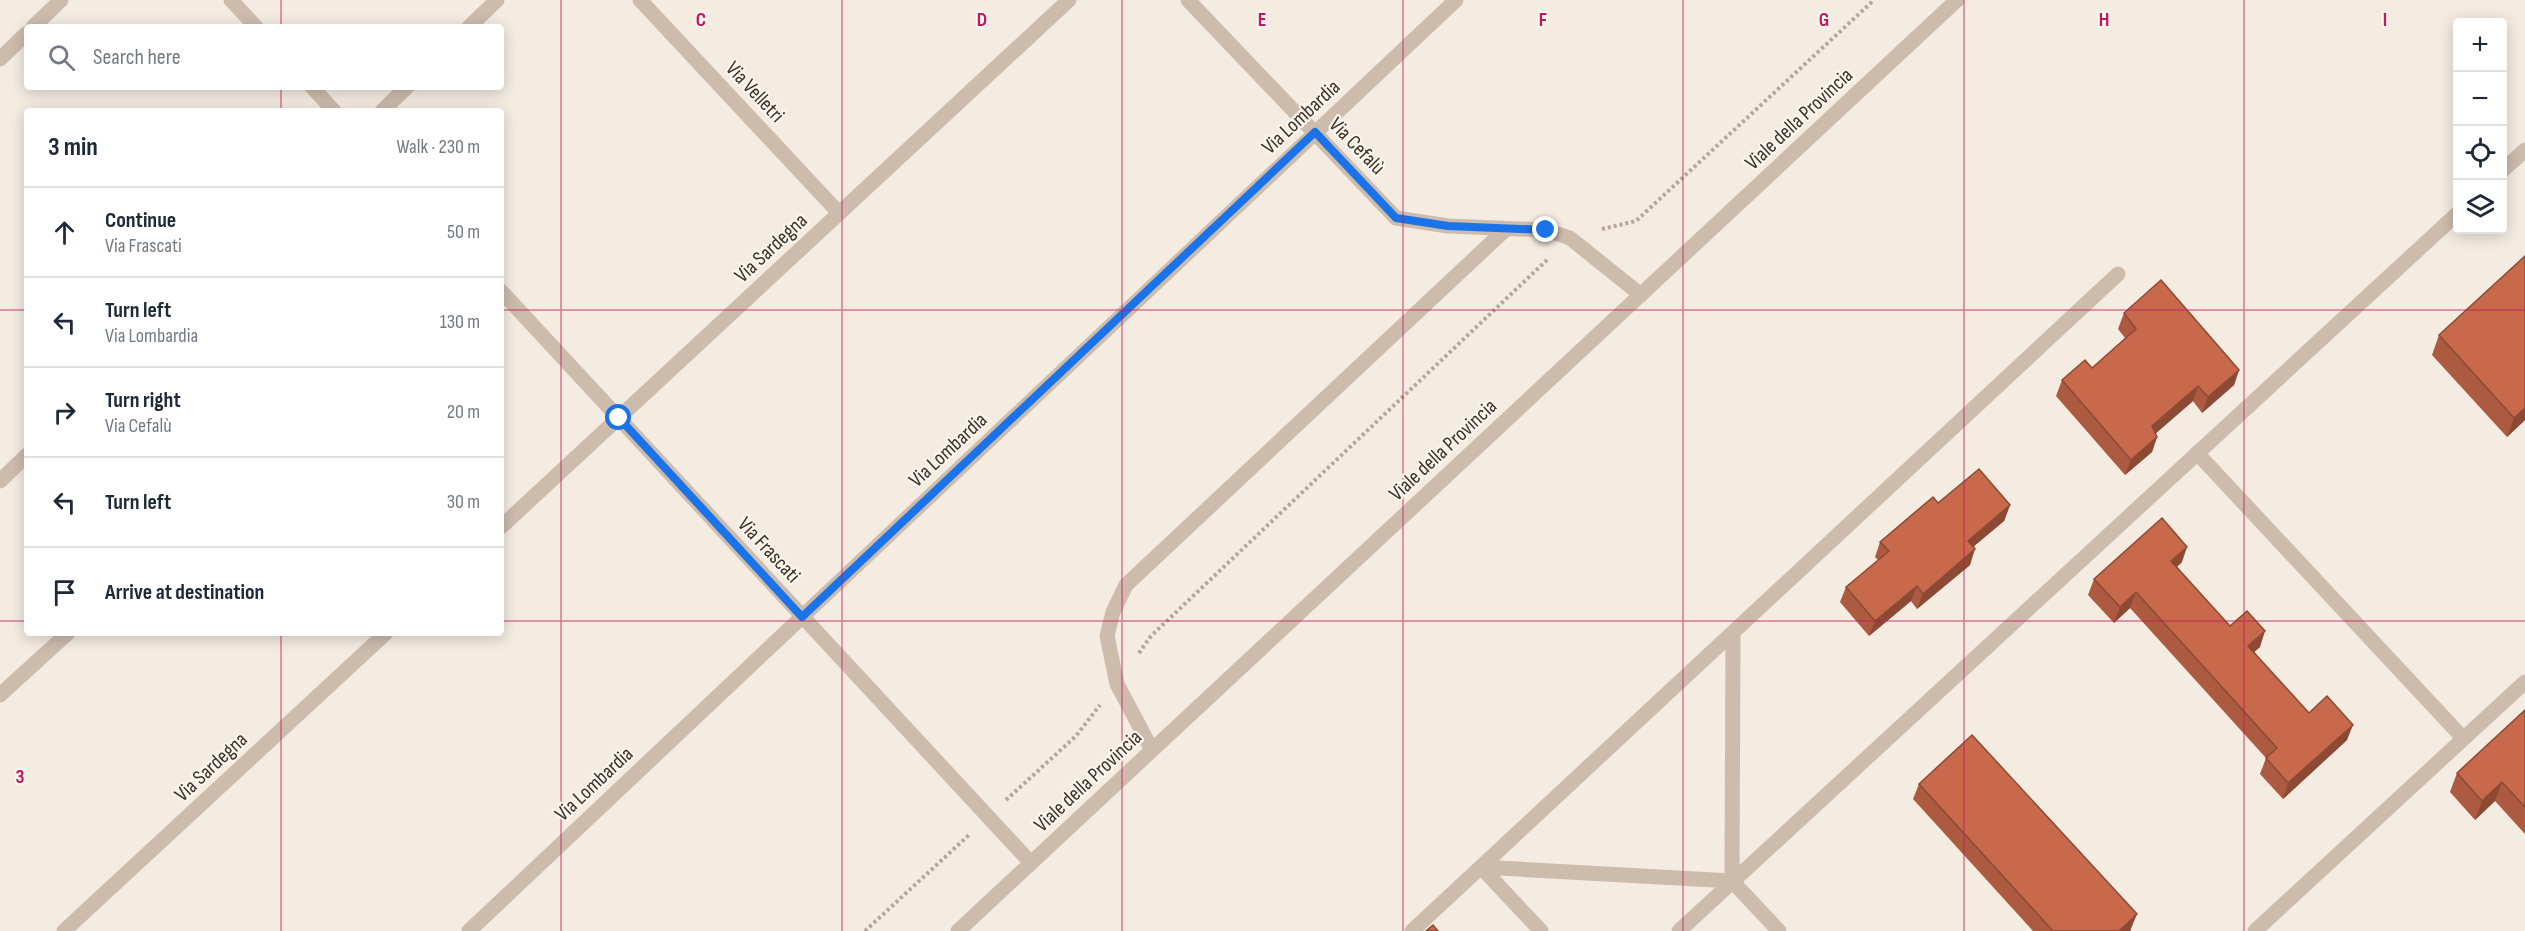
<!DOCTYPE html>
<meta charset="utf-8">
<style>
:root{--surface:#fff;--page:#f2f2f3;--text:#1f2937;--muted:#747a83;--line:#e0e1e3}
body{margin:0;font-family:"Sofia Sans Condensed",sans-serif;background:var(--page);color:var(--text)}
.controls{position:absolute;right:18px;top:18px;display:grid;overflow:hidden;border-radius:6px;box-shadow:0 3px 15px #0003}
.controls button{width:54px;height:54px;display:grid;place-items:center;padding:0;border:0;border-bottom:2px solid var(--line);background:var(--surface);color:var(--text);font:30px sans-serif}
.stop{position:absolute;width:18px;height:18px;margin:-14px;border:4px solid #1a73e8;border-radius:50%;background:#fff}
.stop.end{background:#1a73e8;border-color:#fff;box-shadow:0 2px 6px #0008}
.list{margin:0;padding:0;list-style:none}
h2{display:flex;justify-content:space-between;align-items:center;height:78px;margin:0;padding:0 24px;font-size:26px}
h2 small{font-size:20px;font-weight:400;color:var(--muted)}
.list li{display:grid;grid-template-columns:39px 1fr auto;gap:18px;align-items:center;box-sizing:border-box;height:90px;padding:0 24px;border-top:2px solid var(--line)}
.list b{display:block;font-size:22px;white-space:nowrap}
.list p{margin:0;font-size:20px;white-space:nowrap;color:var(--muted)}
.list em{font-size:20px;font-style:normal;color:var(--muted)}
.icon{flex:none;width:33px;height:33px;fill:none;stroke:currentColor;stroke-width:2;stroke-linecap:round;stroke-linejoin:round}
.map{position:relative;flex:none;width:2525px;height:931px;overflow:hidden}
.search{position:absolute;background:var(--surface);box-shadow:0 3px 15px #0003;left:24px;top:24px;width:480px;height:66px;display:flex;align-items:center;gap:15px;box-sizing:border-box;padding:0 21px;border-radius:6px;color:var(--muted);font-size:22px}
.panel{position:absolute;background:var(--surface);box-shadow:0 3px 15px #0003;left:24px;top:108px;width:480px;height:528px;border-radius:6px}
.map>svg:first-child{display:block}
</style>
<div class="map">
<svg width="2525" height="931" viewBox="0 0 2525 931">
<rect width="100%" height="100%" fill="#f4ebe1"/>
<g fill="none" stroke-linecap="round" stroke-linejoin="round">
<path stroke="#b9a596" stroke-width="4" stroke-dasharray="3 3" stroke-linecap="butt" d="M1602 229 1636 221 1874 0
M1139 653 1151 636 1548 259
M1006 800 1076 736 1100 705
M865 931 970 834"/>
<path stroke="#cdbbac" stroke-width="15" d="M2502 171 2525 150
M2197 453 2463 738
M1733 632 1732 881 1779 931
M1152 750 1117 684 1107 636 1113 612 1126 585 1506 229
M1481 867 1732 881
M1481 867 1541 931
M1412 931 2118 274
M1679 931 2458 213
M2255 931 2525 682"/>
<path stroke="#cdbbac" stroke-width="15" d="M231 0 256 27
M640 0 839 213
M1188 0 1396 218 1448 226 1546 230 1570 238 1641 295
M33 27 61 0
M469 27 497 0
M0 59 27 33
M312 87 334 111
M382 111 407 87
M501 291 1031 863
M0 481 27 455
M501 527 1069 0
M0 695 68 633
M64 931 386 633
M469 931 1456 0"/>
<path stroke="#cdbbac" stroke-width="15" d="M958 931 1957 0"/>
</g>
<path fill="#ac5a40" d="M2124 313 2239 370 2234 385 2202 413 2193 401 2156 433 2157 437 2152 452 2125 475 2056 396 2062 380 2092 368 2125 338 2118 329Z
M2439 335 2525 420 2507 437 2432 355Z
M1938 503 2010 505 2004 521 1973 547 1970 565 1917 609 1911 601 1869 636 1840 602 1846 587 1878 560 1875 557 1880 542Z
M2182 562 2177 567 2230 626 2260 647 2253 652 2309 713 2347 740 2283 799 2260 774 2266 758 2130 608 2114 623 2088 595 2094 579Z
M2525 710V834L2495 801 2475 820 2450 792 2457 773Z
M1919 784 2131 930 2130 931H2033L1913 799Z"/>
<path fill="#8c4a34" d="M2239 370 2234 385 2202 413 2208 397Z
M2198 386 2193 401 2147 441 2152 426Z
M2525 408V420L2507 437 2514 418Z
M2157 437 2152 452 2125 475 2131 460Z
M2010 505 2004 521 1962 556 1968 541Z
M2187 547 2182 562 2166 576 2171 561Z
M1975 549 1970 565 1917 609 1923 594Z
M1917 586 1911 601 1869 636 1875 621Z
M2136 592 2130 608 2114 623 2120 607Z
M2265 631 2260 647 2243 662 2248 646Z
M2353 725 2347 740 2283 799 2288 783Z
M2502 782 2495 801 2475 820 2482 801Z
M2137 914 2130 931H2119Z"/>
<path fill="#c8694b" stroke="#8c4a34" stroke-width="1.5" d="M2525 256V408L2514 418 2439 335Z
M2161 280 2239 370 2208 397 2198 386 2152 426 2157 437 2131 460 2062 380 2085 360 2092 368 2136 329 2124 313Z
M1979 469 2010 505 1968 541 1975 549 1923 594 1917 586 1875 621 1846 587 1889 551 1880 542 1933 497 1938 503Z
M2162 518 2187 547 2171 561 2230 626 2247 611 2265 631 2248 646 2309 713 2327 696 2353 725 2288 783 2266 758 2277 748 2136 592 2120 607 2094 579Z
M2525 710V807L2502 782 2482 801 2457 773Z
M1972 735 2137 914 2119 931H2053L1919 784Z
M1433 925 1438 931H1426Z"/>
<g fill="none" stroke-linecap="round" stroke-linejoin="round">
<path stroke="#1a73e8" stroke-width="8" d="M619 418 802 617 1315 132 1396 218 1448 226 1546 230"/>
</g>
<path fill="none" stroke="#c2185b" stroke-width="1.5" stroke-opacity="0.55" d="M281 0V27M561 0V931M842 0V931M1122 0V931M1403 0V931M1683 0V931M1964 0V931M2244 0V931M281 87V111M0 310H27M501 310H2525M0 621H27M501 621H2525M281 633V931"/>
<g text-anchor="middle" dominant-baseline="central" stroke-width="4.5" stroke-linejoin="round" paint-order="stroke">
<g font-size="21" fill="#3b302b" stroke="#fbf5ee">
<text transform="translate(755 92) rotate(47)">Via Velletri</text>
<text transform="translate(1301 117) rotate(-43)">Via Lombardia</text>
<text transform="translate(1799 119) rotate(-43)">Viale della Provincia</text>
<text transform="translate(1357 146) rotate(46)">Via Cefalù</text>
<text transform="translate(771 248) rotate(-43)">Via Sardegna</text>
<text transform="translate(948 450) rotate(-43)">Via Lombardia</text>
<text transform="translate(1443 450) rotate(-43)">Viale della Provincia</text>
<text transform="translate(769 550) rotate(47)">Via Frascati</text>
<text transform="translate(211 767) rotate(-43)">Via Sardegna</text>
<text transform="translate(1088 781) rotate(-43)">Viale della Provincia</text>
<text transform="translate(594 784) rotate(-43)">Via Lombardia</text>
</g>
</g>
<g font-size="20" text-anchor="middle" font-weight="bold" fill="#c2185b" stroke="#fbf5ee" stroke-width="4.5" stroke-linejoin="round" paint-order="stroke">
<text x="701" y="26">C</text>
<text x="982" y="26">D</text>
<text x="1262" y="26">E</text>
<text x="1543" y="26">F</text>
<text x="1824" y="26">G</text>
<text x="2104" y="26">H</text>
<text x="2385" y="26">I</text>
<text x="20" y="783">3</text>
</g>
</svg>
<div class="controls">
<button>+</button>
<button>−</button>
<button><svg class="icon" aria-label="locate" viewBox="0 0 24 24"><circle cx="12" cy="12" r="6"/><path d="M12 2v4M12 18v4M2 12h4M18 12h4"/></svg></button>
<button><svg class="icon" aria-label="layers" viewBox="0 0 24 24"><path d="M12 4l9 5-9 5-9-5zM3 14l9 5 9-5"/></svg></button>
</div>
<div class="stop" style="left:619px;top:418px"></div>
<div class="stop end" style="left:1546px;top:230px"></div>
<div class="search"><svg class="icon" aria-label="search" viewBox="0 0 24 24"><circle cx="10" cy="10" r="6"/><path d="M15 15l6 6"/></svg>Search here</div>
<section class="panel">
<h2>3 min<small>Walk · 230 m</small></h2>
<ul class="list">
<li><svg class="icon" aria-label="ahead" viewBox="0 0 24 24"><path d="M12 20V5M6 11l6-6 6 6"/></svg><div><b>Continue</b><p>Via Frascati</p></div><em>50 m</em></li>
<li><svg class="icon" aria-label="left" viewBox="0 0 24 24"><path d="M17 20v-9H6M10 6l-5 5 5 5"/></svg><div><b>Turn left</b><p>Via Lombardia</p></div><em>130 m</em></li>
<li><svg class="icon" aria-label="right" viewBox="0 0 24 24"><path d="M7 20v-9h11M14 6l5 5-5 5"/></svg><div><b>Turn right</b><p>Via Cefalù</p></div><em>20 m</em></li>
<li><svg class="icon" aria-label="left" viewBox="0 0 24 24"><path d="M17 20v-9H6M10 6l-5 5 5 5"/></svg><div><b>Turn left</b></div><em>30 m</em></li>
<li><svg class="icon" aria-label="arrive" viewBox="0 0 24 24"><path d="M6 21V4h12l-3 4 3 4H6"/></svg><div><b>Arrive at destination</b></div></li>
</ul>
</section>
</div>
